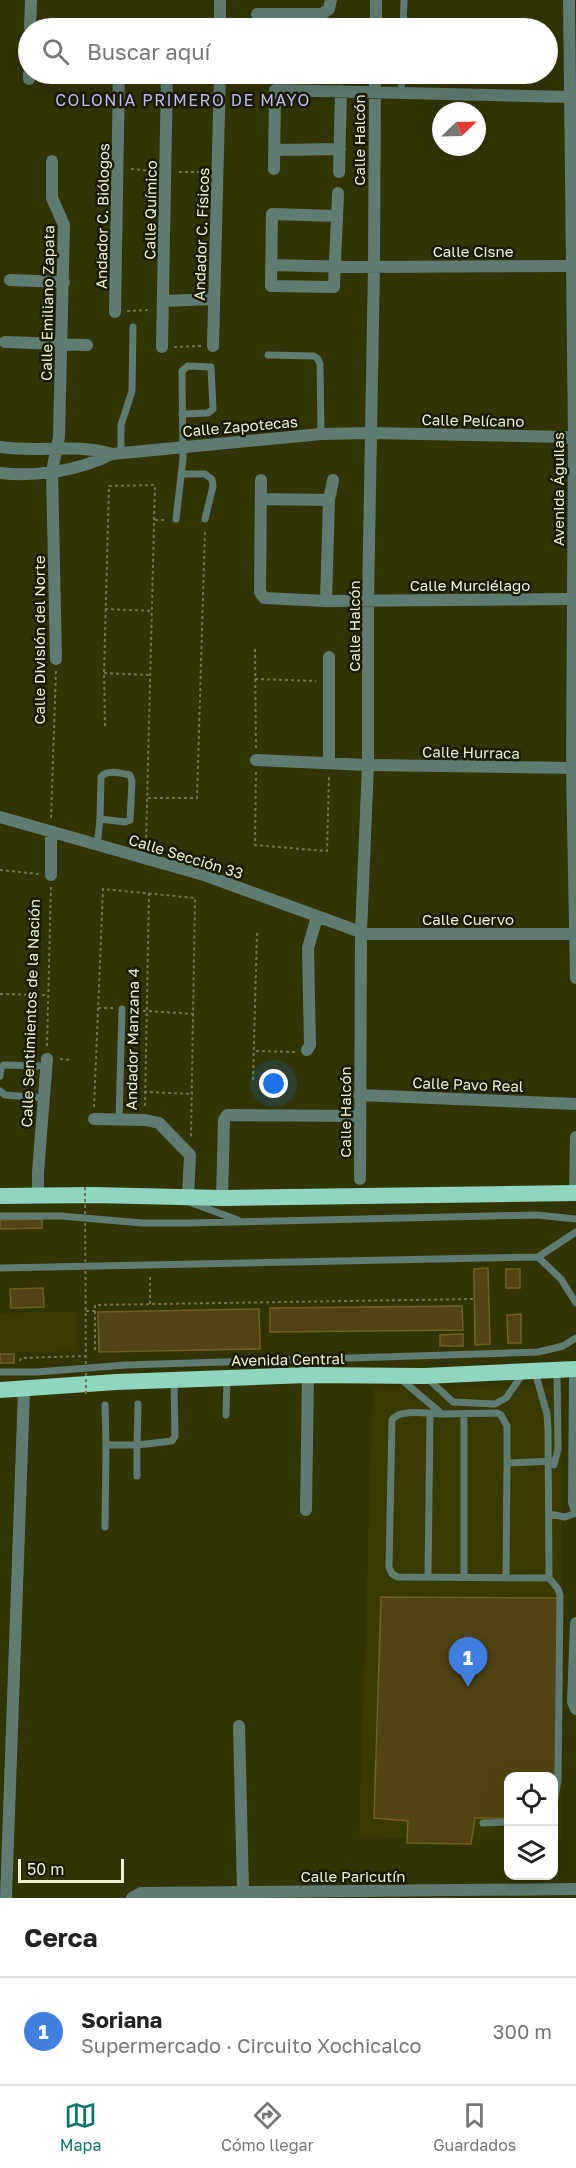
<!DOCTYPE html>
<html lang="es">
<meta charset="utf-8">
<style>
:root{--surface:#fff;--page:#f6f6f6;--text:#222;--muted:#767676;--line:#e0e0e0;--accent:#0f766e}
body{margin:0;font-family:"Golos Text",sans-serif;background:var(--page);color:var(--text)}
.controls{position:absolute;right:18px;bottom:18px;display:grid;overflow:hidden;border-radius:12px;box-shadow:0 6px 24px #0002}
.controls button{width:54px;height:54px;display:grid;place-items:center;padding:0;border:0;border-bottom:2px solid var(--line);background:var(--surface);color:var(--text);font:30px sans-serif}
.compass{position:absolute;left:432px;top:102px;width:54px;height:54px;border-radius:50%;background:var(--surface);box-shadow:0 6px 24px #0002;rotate:67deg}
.scale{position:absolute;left:18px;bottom:15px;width:106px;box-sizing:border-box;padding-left:6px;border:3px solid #edf0d1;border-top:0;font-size:16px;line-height:21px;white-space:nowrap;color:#edf0d1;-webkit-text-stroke:4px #191b03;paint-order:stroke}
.you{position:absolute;left:274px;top:1084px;width:21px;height:21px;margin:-15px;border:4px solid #fff;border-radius:50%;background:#1a73e8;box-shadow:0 0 0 9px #1a73e833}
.badge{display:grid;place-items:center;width:39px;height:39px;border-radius:50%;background:var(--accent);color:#fff;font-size:20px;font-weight:700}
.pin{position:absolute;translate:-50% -50px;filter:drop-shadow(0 2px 3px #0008)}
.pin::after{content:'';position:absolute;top:32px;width:21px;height:18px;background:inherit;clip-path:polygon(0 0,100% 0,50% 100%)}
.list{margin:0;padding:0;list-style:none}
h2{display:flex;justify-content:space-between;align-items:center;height:78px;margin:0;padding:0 24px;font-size:26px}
h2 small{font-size:20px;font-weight:400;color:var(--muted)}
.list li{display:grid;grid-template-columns:39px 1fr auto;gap:18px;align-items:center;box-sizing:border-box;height:108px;padding:0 24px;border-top:2px solid var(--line)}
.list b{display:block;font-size:22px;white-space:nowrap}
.list p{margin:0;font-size:20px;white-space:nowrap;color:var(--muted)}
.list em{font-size:20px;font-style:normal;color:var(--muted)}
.icon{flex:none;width:33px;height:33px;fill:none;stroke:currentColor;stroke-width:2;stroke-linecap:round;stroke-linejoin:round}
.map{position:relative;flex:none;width:576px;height:1898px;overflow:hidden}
.search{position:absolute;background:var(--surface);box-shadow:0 6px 24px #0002;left:18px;right:18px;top:18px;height:66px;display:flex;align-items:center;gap:15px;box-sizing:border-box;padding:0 21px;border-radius:33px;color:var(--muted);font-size:22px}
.sheet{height:186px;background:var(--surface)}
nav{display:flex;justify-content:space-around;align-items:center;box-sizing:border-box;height:84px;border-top:2px solid var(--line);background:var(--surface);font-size:16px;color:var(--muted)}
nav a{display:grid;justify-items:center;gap:3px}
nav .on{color:var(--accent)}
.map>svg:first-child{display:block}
</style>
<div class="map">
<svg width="576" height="1898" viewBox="0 0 576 1898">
<rect width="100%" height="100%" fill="#323403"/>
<path fill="#383a00" d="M76 1312 77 1351 0 1352V1313Z
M562 1387 563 1841 554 1840V1776H508V1840L359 1837 373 1389Z"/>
<path fill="#514313" stroke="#726022" stroke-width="1.5" d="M42 1219V1228L0 1229V1220Z
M488 1268 490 1344 475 1345 474 1269Z
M506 1269H520V1288H506Z
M43 1288 44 1307 11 1308 10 1289Z
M462 1306 463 1330 270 1332V1308Z
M259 1309 260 1349 99 1352 98 1312Z
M521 1314V1343H508L507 1315Z
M463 1334V1346H440V1335Z
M0 1354H14V1363H0Z
M381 1597 558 1598 556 1777 554 1779V1776H508V1818H475L471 1844 407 1843 408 1821 374 1818Z"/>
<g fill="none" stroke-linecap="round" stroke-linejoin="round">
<path stroke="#73764b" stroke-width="2" stroke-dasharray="3 3" stroke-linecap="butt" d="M131 169 152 171
M179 172H206
M127 311 151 310
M174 347 201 346
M155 520H167
M105 609 153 611
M255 649 256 748
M104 673 150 675
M255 679 316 681
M105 726 104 673 109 486 155 485 146 843
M256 772 255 845 327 851 329 777
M148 798H197L205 529
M51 818 56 671
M0 870 39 874
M0 994 48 995
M98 1008H113
M131 1010 194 1014
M47 1046 51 886
M256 1051 296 1052
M60 1059 72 1060
M253 1080 257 932
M144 1092 193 1094
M145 1106 149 893
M94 1107 103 889 195 898 191 1137
M150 1304V1274
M86 1311H95
M95 1350V1305L474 1299
M20 1361 21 1358 86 1356"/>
<path stroke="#5e7c72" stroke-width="7" d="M403 28 404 0
M401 93 402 74
M268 355 314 356 318 359 320 364 321 434
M121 453V425L132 391 133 327
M181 474H205L212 479 213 486 205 519
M176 519 183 459 182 371 188 366 211 367 213 409 208 413 182 414
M97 846 100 819 101 777C107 769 120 773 130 775L132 781 130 820 125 822 100 819
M0 1076 1 1068 4 1065 46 1066
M0 1091 5 1095 43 1098
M119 1120 122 1009
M189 1202 238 1220
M0 1216H61L142 1223H187L537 1215 576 1219
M576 1232 538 1257 561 1279 576 1303
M0 1268 538 1257
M0 1372H37L126 1365 538 1352 563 1346 576 1338
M535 1372 547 1414 548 1429 549 1578 558 1589 560 1595 558 1780 554 1804
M426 1377 453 1402 495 1404 506 1398 523 1374
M402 1380 442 1414 497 1413 501 1415 507 1426V1463L555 1461
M138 1404 137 1445 172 1441 175 1436 174 1380
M105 1405 106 1445H137V1476
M442 1414C428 1414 400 1408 392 1420L389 1567 392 1574 398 1577 549 1578
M464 1414V1577
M226 1415 227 1378
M554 1465 558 1449 557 1371
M549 1514 565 1517 576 1513
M105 1527 106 1445
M428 1577 430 1414
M506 1578 507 1463
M483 1823 508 1822"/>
<path stroke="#5e7c72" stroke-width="12" d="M220 0V28
M257 14H322L329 9 331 0
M30 28 31 0
M376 28V0
M29 79V74
M274 150 340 149
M52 161V198L64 225 59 437 52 471 56 659
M274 169 275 90 570 97
M339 172 341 91
M337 216 272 214 271 286 334 287C335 255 337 224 338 193
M271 265 351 267 572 266
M10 280 64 282
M164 301 213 299
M115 312 119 74
M5 342 87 345
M213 346 220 74
M162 347 167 74
M0 447C37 453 75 443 112 454
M0 473C37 477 78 471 112 454L321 434 371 433 566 437 576 440
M261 480 260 592 264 598 326 601 572 599
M261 499 329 500
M326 601 329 500 333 480
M256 760 368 765 576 768
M329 762V657
M0 817 204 875 366 934H575
M51 832V875
M307 1050 310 1045 308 948 317 917
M359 1095 576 1104
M94 1119 145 1120 159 1123 190 1155 188 1198
M360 1179 361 932 368 765V601L374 266 375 74
M38 1195V1172L47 1059
M222 1198 224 1120 227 1115 359 1116
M575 1369 574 1502 576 1508
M306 1510 308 1375
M576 1623 573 1702 576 1709
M239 1726 243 1891
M6 1898 24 1390
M132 1898 141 1893 576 1889"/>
<path stroke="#5e7c72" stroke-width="12" d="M569 0 574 439 572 768 576 978
M575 1193 576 1137"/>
<path stroke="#8fd6c0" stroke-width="16" d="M0 1196 94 1195 222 1198 576 1193
M0 1390 116 1382 308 1375 424 1376 576 1369"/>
<path stroke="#73764b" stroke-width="2" stroke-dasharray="3 3" stroke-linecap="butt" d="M85 1187 86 1397"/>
</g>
<g text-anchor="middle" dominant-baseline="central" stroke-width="5" stroke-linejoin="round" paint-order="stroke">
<g font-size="15" fill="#edf0d1" stroke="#191b03">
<text transform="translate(359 140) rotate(-90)">Calle Halcón</text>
<text transform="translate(150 210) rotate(-89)">Calle Químico</text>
<text transform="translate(102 216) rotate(-89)">Andador C. Biólogos</text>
<text transform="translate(201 234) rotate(-88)">Andador C. Físicos</text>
<text x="473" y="251">Calle Cisne</text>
<text transform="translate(47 303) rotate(-89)">Calle Emiliano Zapata</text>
<text transform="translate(473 420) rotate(1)">Calle Pelícano</text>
<text transform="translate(240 426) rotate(-5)">Calle Zapotecas</text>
<text transform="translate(558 489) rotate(-90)">Avenida Águilas</text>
<text x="470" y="585">Calle Murciélago</text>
<text transform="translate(354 626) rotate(-90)">Calle Halcón</text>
<text transform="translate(39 640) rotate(-90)">Calle División del Norte</text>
<text transform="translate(471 752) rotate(1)">Calle Hurraca</text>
<text transform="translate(186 856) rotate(17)">Calle Sección 33</text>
<text x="468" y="919">Calle Cuervo</text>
<text transform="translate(30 1013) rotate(-88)">Calle Sentimientos de la Nación</text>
<text transform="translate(132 1039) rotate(-89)">Andador Manzana 4</text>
<text transform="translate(468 1084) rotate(2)">Calle Pavo Real</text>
<text transform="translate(345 1112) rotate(-90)">Calle Halcón</text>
<text transform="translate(288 1359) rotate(-1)">Avenida Central</text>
<text x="353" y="1876">Calle Paricutín</text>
</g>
<g font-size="16" letter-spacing="1.5" fill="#c5bcf5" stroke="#191b03">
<text x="183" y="100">COLONIA PRIMERO DE MAYO</text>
</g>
</g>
</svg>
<div class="controls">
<button><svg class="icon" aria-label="locate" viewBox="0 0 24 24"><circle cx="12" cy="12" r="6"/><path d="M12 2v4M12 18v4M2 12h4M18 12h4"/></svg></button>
<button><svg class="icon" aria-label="layers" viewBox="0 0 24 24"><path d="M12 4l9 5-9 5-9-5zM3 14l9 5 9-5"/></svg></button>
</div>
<svg class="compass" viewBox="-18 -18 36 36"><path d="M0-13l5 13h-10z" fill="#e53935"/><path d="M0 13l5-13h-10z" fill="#767676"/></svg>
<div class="scale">50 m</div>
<div class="you"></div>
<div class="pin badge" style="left:468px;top:1687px;background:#3f7fe0">1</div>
<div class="search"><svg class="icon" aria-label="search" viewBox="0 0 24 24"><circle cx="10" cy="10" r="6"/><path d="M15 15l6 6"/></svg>Buscar aquí</div>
</div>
<section class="sheet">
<h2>Cerca<small></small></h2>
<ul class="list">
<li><span class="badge" style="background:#3f7fe0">1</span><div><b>Soriana</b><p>Supermercado · Circuito Xochicalco</p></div><em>300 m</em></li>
</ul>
</section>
<nav>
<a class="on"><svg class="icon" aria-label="map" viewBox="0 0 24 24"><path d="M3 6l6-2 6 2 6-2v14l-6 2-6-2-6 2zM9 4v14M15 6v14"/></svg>Mapa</a>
<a><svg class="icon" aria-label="directions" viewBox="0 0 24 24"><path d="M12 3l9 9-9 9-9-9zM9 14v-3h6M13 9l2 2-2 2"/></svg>Cómo llegar</a>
<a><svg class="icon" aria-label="saved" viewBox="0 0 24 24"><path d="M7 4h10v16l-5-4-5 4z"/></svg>Guardados</a>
</nav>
